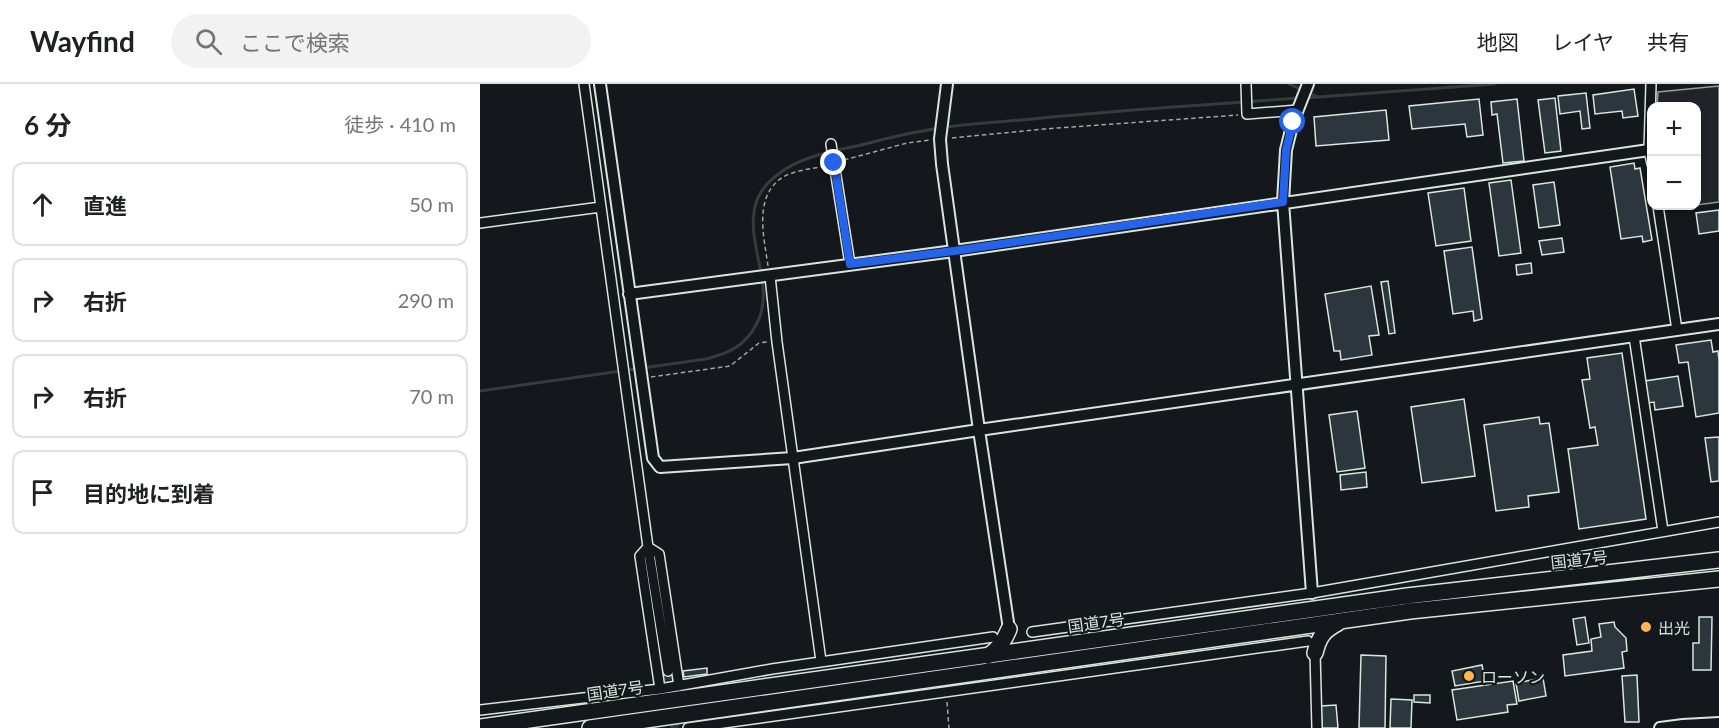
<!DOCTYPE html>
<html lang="ja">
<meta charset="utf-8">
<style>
:root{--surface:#fff;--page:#f2f2f2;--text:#202124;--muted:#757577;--line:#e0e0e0}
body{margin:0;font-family:Lato,"Noto Sans JP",sans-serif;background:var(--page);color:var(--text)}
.controls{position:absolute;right:18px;top:18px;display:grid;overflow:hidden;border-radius:12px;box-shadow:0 2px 4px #0004}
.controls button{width:54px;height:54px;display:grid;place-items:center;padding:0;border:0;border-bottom:2px solid var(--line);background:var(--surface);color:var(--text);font:30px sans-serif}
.stop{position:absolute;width:18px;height:18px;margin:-14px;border:4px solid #2563eb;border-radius:50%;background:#fff}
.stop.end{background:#2563eb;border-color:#fff;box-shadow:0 2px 6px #0008}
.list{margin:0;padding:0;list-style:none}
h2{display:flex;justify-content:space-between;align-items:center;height:78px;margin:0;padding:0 24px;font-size:26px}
h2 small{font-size:20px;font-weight:400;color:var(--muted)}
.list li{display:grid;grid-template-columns:39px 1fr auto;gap:18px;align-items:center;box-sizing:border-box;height:84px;margin:0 12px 12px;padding:0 12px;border:2px solid var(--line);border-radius:12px}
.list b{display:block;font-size:22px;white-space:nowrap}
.list em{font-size:20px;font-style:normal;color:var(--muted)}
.icon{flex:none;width:33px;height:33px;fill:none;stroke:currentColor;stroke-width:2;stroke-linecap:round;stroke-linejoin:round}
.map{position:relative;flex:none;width:1239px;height:644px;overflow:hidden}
header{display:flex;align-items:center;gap:36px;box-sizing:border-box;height:84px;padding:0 30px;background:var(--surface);border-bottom:2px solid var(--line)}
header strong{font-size:28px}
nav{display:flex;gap:33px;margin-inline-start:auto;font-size:21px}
.search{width:420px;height:54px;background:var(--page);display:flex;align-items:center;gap:15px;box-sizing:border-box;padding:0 21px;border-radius:33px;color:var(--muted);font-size:22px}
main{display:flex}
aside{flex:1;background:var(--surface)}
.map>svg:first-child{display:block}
</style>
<header>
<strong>Wayfind</strong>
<div class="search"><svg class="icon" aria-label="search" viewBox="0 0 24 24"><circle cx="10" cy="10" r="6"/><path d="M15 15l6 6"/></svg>ここで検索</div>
<nav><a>地図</a><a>レイヤ</a><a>共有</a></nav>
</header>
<main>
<aside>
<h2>6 分<small>徒歩 · 410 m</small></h2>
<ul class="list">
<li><svg class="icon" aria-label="ahead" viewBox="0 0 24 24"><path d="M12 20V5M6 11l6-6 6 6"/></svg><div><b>直進</b></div><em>50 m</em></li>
<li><svg class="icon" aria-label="right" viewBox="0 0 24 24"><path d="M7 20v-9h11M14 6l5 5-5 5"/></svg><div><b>右折</b></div><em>290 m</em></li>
<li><svg class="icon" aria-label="right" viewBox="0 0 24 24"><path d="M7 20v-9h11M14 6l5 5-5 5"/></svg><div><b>右折</b></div><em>70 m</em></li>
<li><svg class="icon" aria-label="arrive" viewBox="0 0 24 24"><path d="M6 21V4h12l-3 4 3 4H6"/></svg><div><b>目的地に到着</b></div></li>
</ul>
</aside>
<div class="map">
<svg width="1239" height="644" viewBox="0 0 1239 644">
<rect width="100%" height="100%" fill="#14181c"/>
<path fill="#202428" stroke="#939e99" stroke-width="1.5" d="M1239 2V118L1217 121 1216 22H1177L1178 8Z"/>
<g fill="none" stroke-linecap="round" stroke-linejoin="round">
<path stroke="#363b3e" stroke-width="3" d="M809 0 838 13 1015 0
M825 14 838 13
M0 307 226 275C249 269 264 263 276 241 298 202 262 157 277 116 281 105 290 96 300 89 319 73 357 66 381 61 401 56 422 50 443 47 475 40 509 39 542 36 634 26 726 21 818 14"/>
</g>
<path fill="#2c363c" stroke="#d8e6dc" stroke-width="1.5" d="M1154 5 1158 32 1143 34 1142 27 1115 30 1113 11Z
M1106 9 1110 44 1102 45 1100 27 1080 30 1078 12Z
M1075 14 1081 67 1065 69 1058 16Z
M999 15 1003 51 987 53 985 40 932 45 929 22Z
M1037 15 1044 77 1023 79 1017 30 1012 31 1011 18Z
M906 26 909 56 836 62 834 33Z
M1154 79 1155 85 1160 84 1172 156 1163 158 1162 152 1141 155 1130 83Z
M1031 96 1041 169 1019 172 1009 99Z
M1074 98 1080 141 1059 144 1053 101Z
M984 104 991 157 956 162 948 109Z
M1239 126V147L1219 150 1216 129Z
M1082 154 1084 168 1062 171 1059 157Z
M992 163 1002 235 994 237 993 227 973 230 964 167Z
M1051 179 1052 189 1037 191 1036 181Z
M908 197 915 249 909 250 901 198Z
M891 202 899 251 889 252 892 271 861 276 860 267H854L845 210Z
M1231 256 1233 268 1238 267 1239 276V329L1216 333 1208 278 1199 279 1196 261Z
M1142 269 1166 435 1099 445 1088 365 1118 361 1115 343 1110 344 1102 296 1110 295 1107 274Z
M1198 292 1203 322 1175 326 1174 318 1168 319 1165 297Z
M984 315 995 392 942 399 931 323Z
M877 327 885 384 857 388 849 331Z
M1059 333 1060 340 1069 339 1079 408 1048 412 1049 423 1016 427 1004 341Z
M1239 353V397L1231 398 1225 354Z
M886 388 887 403 861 406 860 391Z
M1105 533 1109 559 1097 561 1093 535Z
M1219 533H1232L1231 586H1213V559H1219Z
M1134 538 1135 543 1146 554 1147 567 1142 568 1144 584 1085 592 1083 571 1112 567 1111 555 1121 553 1119 540Z
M881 571 906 572 905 644H879Z
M1002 581 1005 597 975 602 972 587Z
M227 584V590L204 593 203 587Z
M1157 591 1159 638H1145L1142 592Z
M1063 594 1066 612 1039 617 1036 599Z
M1033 597 1037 620 1027 621 1028 628 977 636 972 606Z
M934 611H950V619L934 618Z
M911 615 932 616 931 644H910Z
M856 621 858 644H842L841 622Z"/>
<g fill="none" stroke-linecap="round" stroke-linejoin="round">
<path stroke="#313739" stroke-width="9" stroke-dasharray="9 4.5" stroke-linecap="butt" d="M188 587 195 644"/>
<defs>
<path id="minor" d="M104 0 168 463 188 587
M766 0 767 30 818 26
M1171 0 1169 66 1172 80
M351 60 370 180
M1178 122 1197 246
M0 139 121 123
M290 192 297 258 341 577
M1154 252 1183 447
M168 463 160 472 180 605
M168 463 179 470 199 602
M552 548 832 509 1239 438
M835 569 837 644
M0 626 180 605 292 585 513 553
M208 644 828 557"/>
<path id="tertiary" d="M120 0 173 374 180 383 313 374 499 346 1239 240
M467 0 460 55 462 80 499 346 529 545
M828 0 813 38 806 66 803 118 832 509
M149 210 474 167 1169 66
M1180 644 1203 641 1239 639"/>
<path id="trunk" d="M835 569C839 553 843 547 858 539
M508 572C519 564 524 557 529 545
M0 643 927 512 1239 476
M110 644 930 527 1239 495"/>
</defs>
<use href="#minor" stroke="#d8e6dc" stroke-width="12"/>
<use href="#tertiary" stroke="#d8e6dc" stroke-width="14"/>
<use href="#trunk" stroke="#d8e6dc" stroke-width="18"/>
<path stroke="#9da8a2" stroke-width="1.5" stroke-dasharray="4.5 3" stroke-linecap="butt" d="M472 54 564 45 758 31
M364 76 427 59 450 56
M288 182C284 153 273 112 303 93 315 86 332 85 345 82
M171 293 250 282 279 259 287 258
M467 618 469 644"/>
<use href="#minor" stroke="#14181c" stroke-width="9"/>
<use href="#tertiary" stroke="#14181c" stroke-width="10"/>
<use href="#trunk" stroke="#14181c" stroke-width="15"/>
</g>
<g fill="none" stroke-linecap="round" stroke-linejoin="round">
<path stroke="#2563eb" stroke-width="8" d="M354 79 370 180 474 167 803 118 806 66 813 38"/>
</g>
<g fill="#ffb74d" stroke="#14181c" stroke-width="2">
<circle cx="1166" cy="543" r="6"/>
<circle cx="989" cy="592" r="6"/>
</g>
<g text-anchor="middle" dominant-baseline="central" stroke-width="4.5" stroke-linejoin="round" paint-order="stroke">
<g font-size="16" fill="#d8e6dc" stroke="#14181c">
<text transform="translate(1099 475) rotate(-6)">国道7号</text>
<text transform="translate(616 538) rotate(-8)">国道7号</text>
<text transform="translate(135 606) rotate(-8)">国道7号</text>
</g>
<g font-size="16" fill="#d8e6dc" stroke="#14181c" text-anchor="start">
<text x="1178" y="543">出光</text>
<text x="1001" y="592">ローソン</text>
</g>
</g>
</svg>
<div class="controls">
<button>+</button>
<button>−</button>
</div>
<div class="stop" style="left:813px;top:38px"></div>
<div class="stop end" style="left:354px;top:79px"></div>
</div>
</main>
